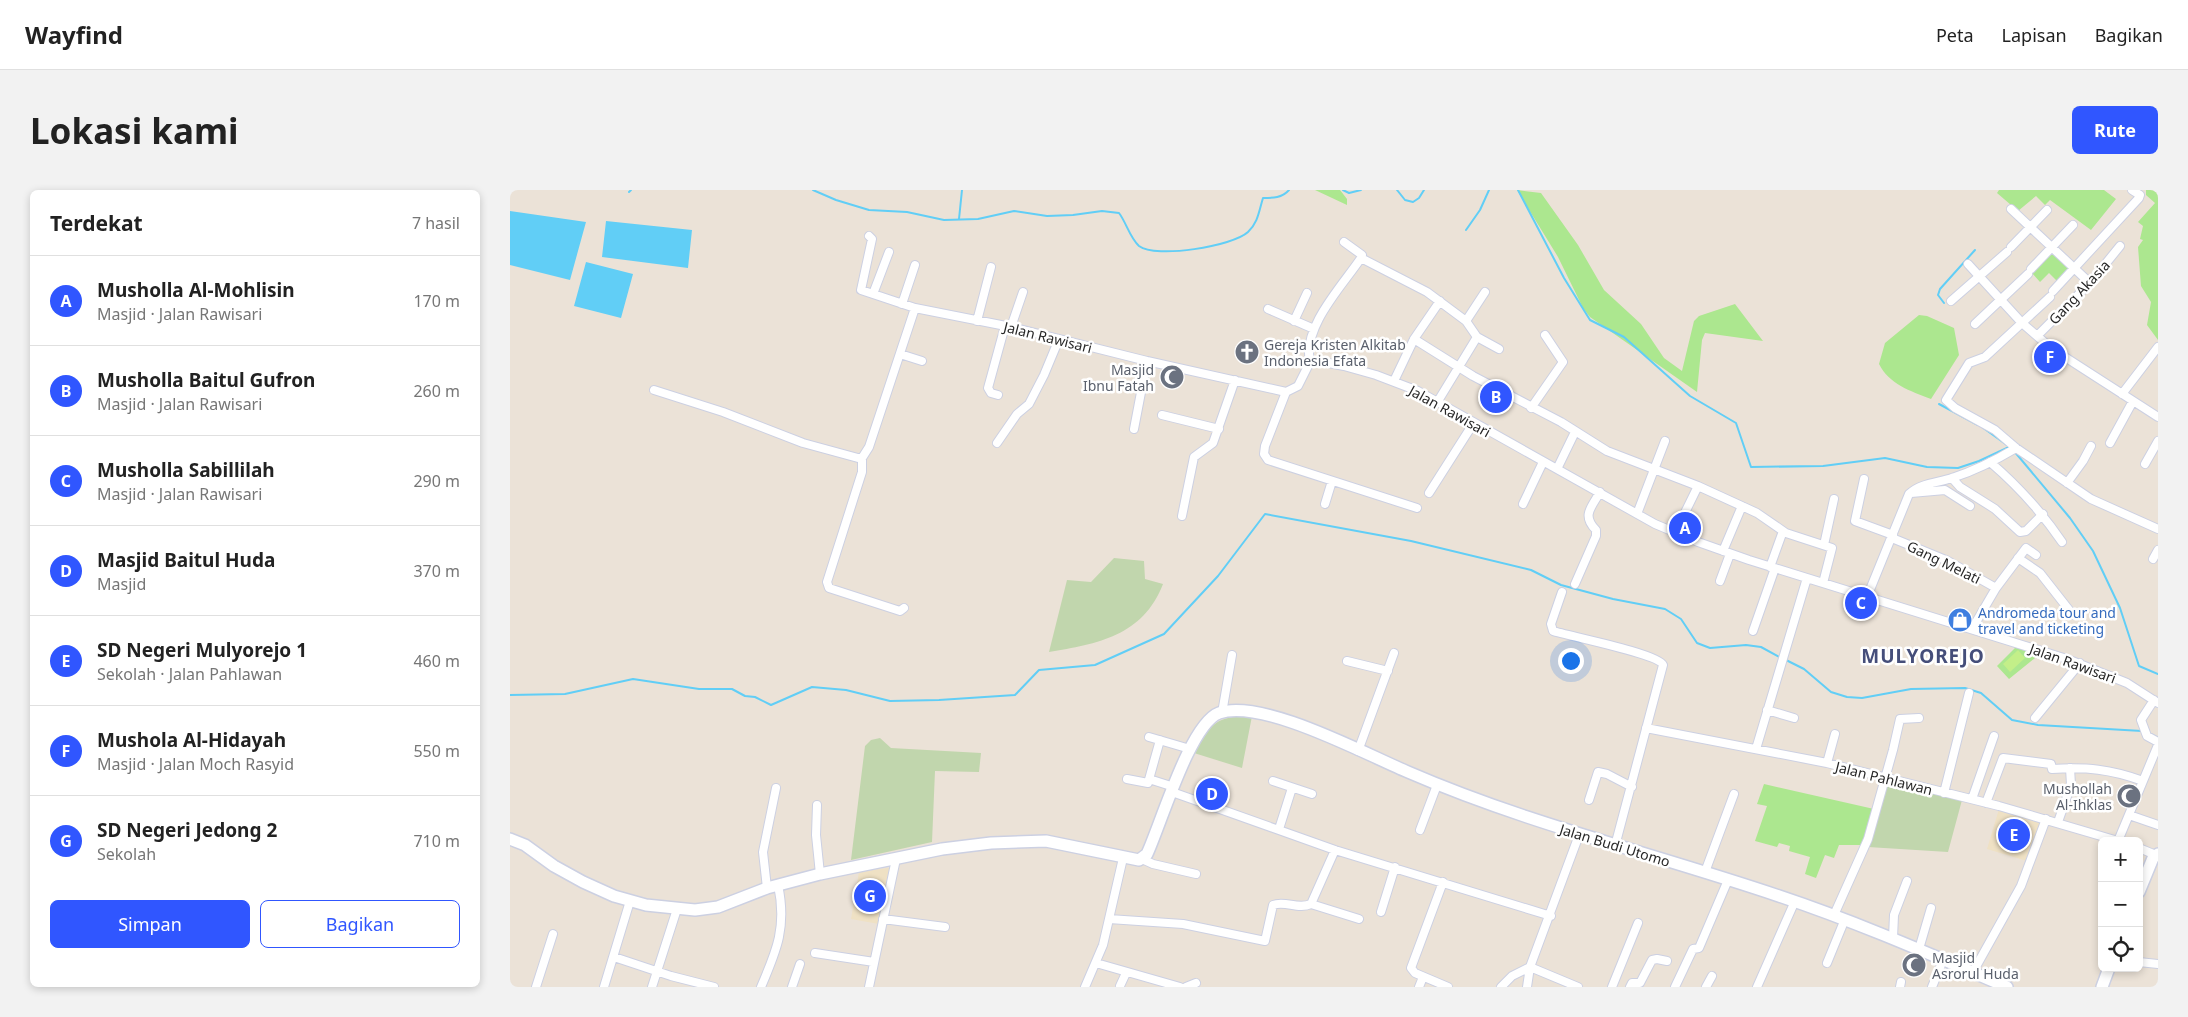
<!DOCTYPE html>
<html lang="id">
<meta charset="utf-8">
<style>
:root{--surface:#fff;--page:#f2f2f2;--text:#222;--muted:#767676;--line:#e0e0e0;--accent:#3056ff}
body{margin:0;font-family:"Noto Sans",sans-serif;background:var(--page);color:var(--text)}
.controls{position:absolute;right:15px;bottom:15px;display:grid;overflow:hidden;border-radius:8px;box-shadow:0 2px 8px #0003}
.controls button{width:45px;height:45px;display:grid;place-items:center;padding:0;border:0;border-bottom:1px solid var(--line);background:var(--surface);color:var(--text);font:25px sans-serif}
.you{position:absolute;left:1060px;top:470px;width:18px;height:18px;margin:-12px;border:4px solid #fff;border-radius:50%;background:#1a73e8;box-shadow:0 0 0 8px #1a73e833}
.badge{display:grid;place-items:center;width:32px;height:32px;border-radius:50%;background:var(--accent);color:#fff;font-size:16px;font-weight:700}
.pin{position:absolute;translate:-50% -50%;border:2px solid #fff;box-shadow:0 1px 5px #0006}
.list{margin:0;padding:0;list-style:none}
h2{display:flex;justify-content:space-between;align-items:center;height:65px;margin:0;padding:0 20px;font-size:21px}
h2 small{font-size:16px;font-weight:400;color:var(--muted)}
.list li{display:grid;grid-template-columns:32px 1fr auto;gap:15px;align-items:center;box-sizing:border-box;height:90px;padding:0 20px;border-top:1px solid var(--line)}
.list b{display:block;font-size:19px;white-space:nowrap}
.list p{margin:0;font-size:16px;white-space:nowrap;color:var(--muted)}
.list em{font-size:16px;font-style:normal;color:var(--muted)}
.actions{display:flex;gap:10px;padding:15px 20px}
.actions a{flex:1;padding:11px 0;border:1px solid var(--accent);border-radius:8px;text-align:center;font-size:18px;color:var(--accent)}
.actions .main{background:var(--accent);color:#fff}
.icon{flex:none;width:28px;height:28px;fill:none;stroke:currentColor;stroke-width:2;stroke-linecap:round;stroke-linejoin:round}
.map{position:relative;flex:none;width:1648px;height:797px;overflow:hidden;border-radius:8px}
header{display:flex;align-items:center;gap:30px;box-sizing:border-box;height:70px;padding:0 25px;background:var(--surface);border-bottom:1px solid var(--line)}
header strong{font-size:24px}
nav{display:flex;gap:28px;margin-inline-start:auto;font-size:18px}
.intro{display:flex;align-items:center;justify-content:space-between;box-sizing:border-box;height:120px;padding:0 30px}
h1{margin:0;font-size:35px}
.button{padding:12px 22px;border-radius:8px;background:var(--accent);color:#fff;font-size:18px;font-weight:700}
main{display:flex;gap:30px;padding:0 30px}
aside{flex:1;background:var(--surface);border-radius:8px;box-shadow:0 2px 8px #0003}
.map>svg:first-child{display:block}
</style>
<header>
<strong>Wayfind</strong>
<nav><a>Peta</a><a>Lapisan</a><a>Bagikan</a></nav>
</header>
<div class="intro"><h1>Lokasi kami</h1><a class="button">Rute</a></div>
<main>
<aside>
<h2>Terdekat<small>7 hasil</small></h2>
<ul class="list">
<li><span class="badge">A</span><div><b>Musholla Al-Mohlisin</b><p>Masjid · Jalan Rawisari</p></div><em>170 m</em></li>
<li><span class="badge">B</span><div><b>Musholla Baitul Gufron</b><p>Masjid · Jalan Rawisari</p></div><em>260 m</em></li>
<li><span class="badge">C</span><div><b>Musholla Sabillilah</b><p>Masjid · Jalan Rawisari</p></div><em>290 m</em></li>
<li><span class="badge">D</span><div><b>Masjid Baitul Huda</b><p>Masjid</p></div><em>370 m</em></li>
<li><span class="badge">E</span><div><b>SD Negeri Mulyorejo 1</b><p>Sekolah · Jalan Pahlawan</p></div><em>460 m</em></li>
<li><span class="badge">F</span><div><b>Mushola Al-Hidayah</b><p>Masjid · Jalan Moch Rasyid</p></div><em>550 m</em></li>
<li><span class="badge">G</span><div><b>SD Negeri Jedong 2</b><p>Sekolah</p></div><em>710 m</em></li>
</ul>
<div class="actions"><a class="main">Simpan</a><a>Bagikan</a></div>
</aside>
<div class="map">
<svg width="1648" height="797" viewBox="0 0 1648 797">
<rect width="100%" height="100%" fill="#ebe2d7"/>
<path fill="#efe1c4" d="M1489 619 1532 631 1517 671 1477 659Z
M379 678 369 734 341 729 349 682Z"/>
<path fill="#ace78f" d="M805 0H830L837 9V15Z
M1007 0 1031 3 1068 55 1094 100 1131 134 1154 168 1172 181 1184 131 1189 126 1225 114 1253 151 1195 143 1192 150 1187 202 1080 127 1073 118 1048 67Z
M1489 0H1594L1606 9 1581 40 1540 10 1535 15 1526 6 1508 21 1487 3Z
M1636 0H1648V150L1637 135 1641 112 1631 96 1628 57 1633 50 1630 49 1633 36 1628 32 1645 13 1636 5Z
M1542 60 1561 78 1548 92 1539 83 1530 92 1521 82Z
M1409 125 1417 126 1444 138 1449 165 1421 209C1400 201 1379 194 1369 174L1375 153Z
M1507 456 1530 464 1499 489 1487 476Z
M1254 594 1364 619 1352 655H1329L1324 668 1315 665 1306 688 1295 684 1300 667 1279 661 1280 656 1269 653 1267 657 1245 651 1257 616 1247 614Z"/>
<path fill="#c1d6ad" d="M604 368 634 371 635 389 653 394C633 446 587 454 539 462L557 390 581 392Z
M742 526 732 578 684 563C701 533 706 526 742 526Z
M370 548 381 558 471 563 469 582 425 581 422 652 341 670 355 556 361 550Z
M1378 592 1452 610 1438 662 1358 657Z"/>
<path fill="#c3ef89" d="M1508 460 1515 468 1500 482 1493 474Z"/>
<path fill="#61cef6" d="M0 21 76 32 60 90 0 75Z
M96 31 182 40 178 78 92 67Z
M76 72 123 84 111 128 64 116Z"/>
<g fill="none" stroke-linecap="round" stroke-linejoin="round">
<path stroke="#61cef6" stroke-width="2" d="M303 0 326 10 359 20 397 22 434 30 468 29 504 21 537 26 563 25 592 21 609 23C616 32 620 48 629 56 646 69 723 56 738 42 748 33 749 21 753 8 763 8 772 8 779 0
M833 0 839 3 851 0
M887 0 895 10 903 12 909 8 914 0
M1008 0 1054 88 1080 130 1114 147 1180 206 1226 233 1241 277 1313 276 1375 268 1417 277 1448 278 1469 271 1499 257
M119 2 121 0
M449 29 452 0
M956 40 970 20 979 0
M1434 113 1428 105 1430 99 1465 60
M1429 214 1468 235
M1472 237 1497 255
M1504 261 1560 328 1583 361 1610 418 1629 476 1648 484
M1276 470 1294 479 1321 502 1337 507 1352 508 1401 499 1455 498 1471 503 1502 530 1528 535 1632 541
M0 505 55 504 123 489 189 499H222L235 506 245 507 261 515 302 497 336 500 380 511 429 510 505 505 529 480 585 475 654 444 708 386 755 324 901 351 1021 380 1051 395 1103 409 1155 419 1171 429 1187 453 1200 458 1236 455 1251 457 1271 468
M1639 543 1648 548"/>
<defs>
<path id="street" d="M1501 19 1580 93
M359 46 362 49 351 100 405 118
M834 52 852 65 851 68 917 102 956 131 967 147 989 159
M1501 57 1537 20
M1458 74 1512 133 1541 158 1648 227
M1521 79 1563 35
M1543 101 1629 8 1630 5 1622 0
M363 104 379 62
M1540 107 1475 167 1459 173 1436 210 1445 218 1485 240 1506 258 1581 309 1648 339
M1441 111 1497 62
M392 114 405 75
M758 119 804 139
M467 131 481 77
M784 131 797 103
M956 131 975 102
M1465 134 1518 84
M501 137 513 102
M1527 146 1580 93 1610 56
M904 149 963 186 1051 232 1097 261 1188 296 1247 323 1276 343 1322 358 1313 393
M390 164 412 171
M800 172C792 137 833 95 851 68
M884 191 904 149 930 111
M144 200 213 222 293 253 348 268H352L359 257 405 118 501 137 637 171 776 202 788 196 800 172 808 171 834 176 866 185 908 201 1145 334 1188 352 1239 370 1557 469 1617 493 1648 513
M776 202 755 256 754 264 758 270 907 318
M1612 204 1648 157
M488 205 481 203 478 198 495 136
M928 211 967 147
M1021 218 1053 172 1035 145
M652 225 709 239
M624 239 637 171
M487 253 507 224 519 214 534 185 549 149
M1600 253 1623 211
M352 268V282L317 392 319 398 390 421 394 418
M1480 272C1508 296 1531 321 1552 352
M1635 274 1648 251
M1047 279 1065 242
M1442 288 1450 297 1485 319 1510 342 1516 341 1533 324
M1354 289 1345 331 1383 345
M1557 293 1573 271 1581 256
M919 303 963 234
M1401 303 1435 300 1460 316
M815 314 822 291
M1013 314 1033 272
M1127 324 1155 251
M672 326 684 267 703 253 725 190
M1165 343 1188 296
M1382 348 1438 371 1486 398
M1314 355 1324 309
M1213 361 1232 316
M1508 368 1530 383 1563 425
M1643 369 1648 360
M1260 377 1273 341
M1210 391 1220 364
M1065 394 1086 346V340C1071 325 1082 317 1090 302
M1052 402 1041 434 1043 441C1059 446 1149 464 1153 475L1105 656
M1357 407 1399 304C1411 293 1427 293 1442 288 1464 281 1486 270 1506 258
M1462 439 1486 398 1516 358 1526 365
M1243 441 1265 378
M837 471 878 481
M1644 510 1631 530 1637 546 1648 552
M1257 520 1284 528
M712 523 722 465
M1525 528 1570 473
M1136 538 1317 573 1489 616 1608 651
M639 547 680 559
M1246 559 1297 388
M848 561 884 463
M1317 573 1325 544
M617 589 638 593 650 550
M639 589 664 597
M763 591 802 604
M662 602 825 660 1041 726
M1434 603 1459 503
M1462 609 1484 546
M1079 610 1088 582 1097 584 1122 597
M1476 613 1493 568 1541 574 1542 579C1577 577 1600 579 1633 591
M307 615 306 645 310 684
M1619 625 1648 635
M1548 632 1561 595 1560 578
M769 639 782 598
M910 640 927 595
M1608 651 1648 555
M1629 658 1646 665
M632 669 643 674 686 684
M1195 682 1224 604
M933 692 901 778 905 783 938 797
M257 698 253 662 266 598
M801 714 849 729
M871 722 885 677
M1324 725 1358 649 1383 560 1390 529 1409 528
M373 729 435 737
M599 729 673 734 755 751 763 715C775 710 788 720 801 714L825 660
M1383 748 1384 725 1397 691
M1409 759 1421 718
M305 763 364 772
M104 767 161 786 204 797
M1629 772 1648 774
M586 773 670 797
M1317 773 1335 729
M1463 782 1511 696 1536 629
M610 796 616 783
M26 797 43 744
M94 797 120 711
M142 797 167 719
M251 797C267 760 277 736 268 695
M282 797 290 774
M359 797 386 669
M575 797 593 755 613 668
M676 797 686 793
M909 797 913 787
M991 797 1002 786 1020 777 1068 797
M1017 797 1020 777 1069 645
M1102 797 1128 733
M1120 797 1122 793H1130L1142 770 1147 769 1157 771
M1165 797 1183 759 1189 758 1218 690
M1196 797 1202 786
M1247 797 1285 711
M1390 797 1391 792
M1422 797 1433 770"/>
<path id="secondary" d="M0 649 15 655 44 676 73 692 104 706 136 715 185 720 208 717 257 698 310 684 432 659 481 653 536 651 629 670 637 664C651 634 680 534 709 523 752 508 855 564 898 582 1018 634 1145 664 1269 706 1347 732 1422 765 1497 797
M1629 702 1643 668 1648 664
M1592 797 1599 778"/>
</defs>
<use href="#street" stroke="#ccd0e2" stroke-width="10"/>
<use href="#secondary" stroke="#ccd0e2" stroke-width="14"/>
<use href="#street" stroke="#fff" stroke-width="8"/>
<use href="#secondary" stroke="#fff" stroke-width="11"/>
</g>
<defs>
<symbol id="church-disc" viewBox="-11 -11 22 22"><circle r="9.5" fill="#6b7280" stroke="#fff"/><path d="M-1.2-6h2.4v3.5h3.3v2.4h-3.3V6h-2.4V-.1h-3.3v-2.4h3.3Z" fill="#fff"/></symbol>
<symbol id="mosque-disc" viewBox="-11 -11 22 22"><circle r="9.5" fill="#6b7280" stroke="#fff"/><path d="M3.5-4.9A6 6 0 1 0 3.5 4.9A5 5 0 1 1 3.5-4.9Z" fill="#fff"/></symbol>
<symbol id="shop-disc" viewBox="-11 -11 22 22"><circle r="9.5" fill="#3f7fe0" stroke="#fff"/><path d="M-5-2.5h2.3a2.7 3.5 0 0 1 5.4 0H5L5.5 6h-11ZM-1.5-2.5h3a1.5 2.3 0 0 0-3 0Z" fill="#fff"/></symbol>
</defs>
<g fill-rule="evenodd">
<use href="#church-disc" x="723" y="148" width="28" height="28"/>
<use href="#mosque-disc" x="648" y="173" width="28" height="28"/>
<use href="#shop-disc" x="1436" y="416" width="28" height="28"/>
<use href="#mosque-disc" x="1605" y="592" width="28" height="28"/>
<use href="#mosque-disc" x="1390" y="761" width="28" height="28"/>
</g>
<g text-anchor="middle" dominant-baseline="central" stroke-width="5" stroke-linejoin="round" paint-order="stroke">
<g font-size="14" fill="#272727" stroke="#fff">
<text transform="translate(1569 102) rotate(-47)">Gang Akasia</text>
<text transform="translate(538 147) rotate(14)">Jalan Rawisari</text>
<text transform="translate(940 221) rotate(29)">Jalan Rawisari</text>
<text transform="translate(1434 372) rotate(26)">Gang Melati</text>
<text transform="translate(1563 473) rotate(20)">Jalan Rawisari</text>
<text transform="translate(1374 588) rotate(14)">Jalan Pahlawan</text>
<text transform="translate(1105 655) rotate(17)">Jalan Budi Utomo</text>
</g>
<g font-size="14" fill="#5b616d" stroke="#fff" text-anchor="start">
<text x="754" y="154">Gereja Kristen Alkitab<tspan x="754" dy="16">Indonesia Efata</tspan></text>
<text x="644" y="179" text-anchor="end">Masjid<tspan x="644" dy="16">Ibnu Fatah</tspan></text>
<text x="1602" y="598" text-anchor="end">Mushollah<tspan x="1602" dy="16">Al-Ihklas</tspan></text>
<text x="1422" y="767">Masjid<tspan x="1422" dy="16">Asrorul Huda</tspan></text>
</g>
<g font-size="14" fill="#366cbe" stroke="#fff" text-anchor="start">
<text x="1468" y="422">Andromeda tour and<tspan x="1468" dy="16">travel and ticketing</tspan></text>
</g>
<g font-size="19" font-weight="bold" letter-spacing="1" fill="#454e7a" stroke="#fff">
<text x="1413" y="466">MULYOREJO</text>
</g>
</g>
</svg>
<div class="controls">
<button>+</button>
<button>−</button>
<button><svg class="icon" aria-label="locate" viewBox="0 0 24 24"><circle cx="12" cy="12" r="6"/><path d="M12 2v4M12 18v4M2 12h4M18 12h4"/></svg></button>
</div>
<div class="you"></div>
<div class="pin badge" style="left:1175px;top:338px">A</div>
<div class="pin badge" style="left:986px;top:207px">B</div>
<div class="pin badge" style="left:1351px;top:413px">C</div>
<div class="pin badge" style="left:702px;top:604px">D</div>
<div class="pin badge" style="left:1504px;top:645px">E</div>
<div class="pin badge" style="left:1540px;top:167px">F</div>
<div class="pin badge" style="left:360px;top:706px">G</div>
</div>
</main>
